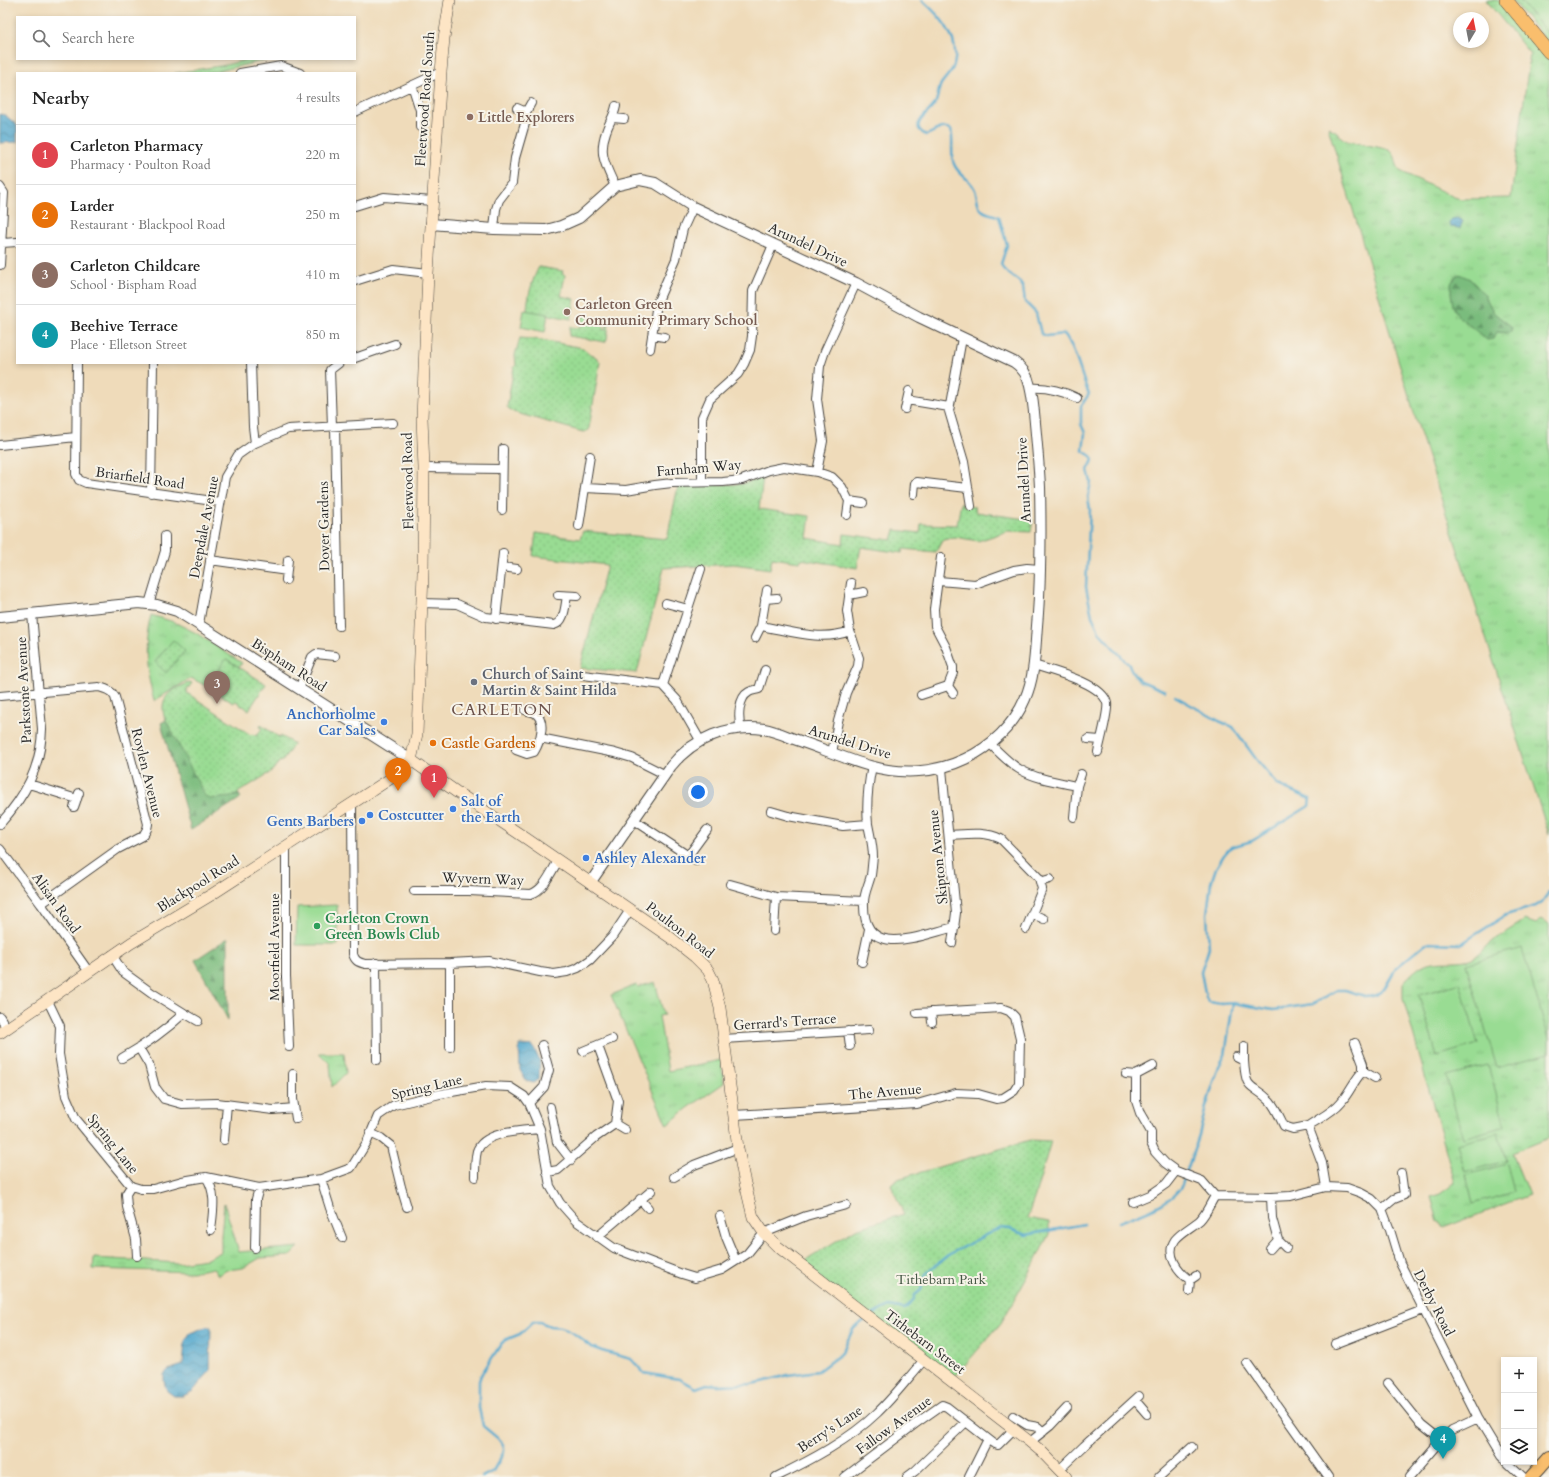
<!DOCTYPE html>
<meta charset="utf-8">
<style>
:root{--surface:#fff;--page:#f6f6f6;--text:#222;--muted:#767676;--line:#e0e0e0;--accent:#d93025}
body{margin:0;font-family:Cardo,serif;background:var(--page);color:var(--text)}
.controls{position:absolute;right:12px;bottom:12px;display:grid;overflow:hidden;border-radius:0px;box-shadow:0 2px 6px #0003}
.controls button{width:36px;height:36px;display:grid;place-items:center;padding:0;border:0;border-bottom:1px solid var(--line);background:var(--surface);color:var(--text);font:20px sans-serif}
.compass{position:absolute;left:1453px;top:12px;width:36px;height:36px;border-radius:50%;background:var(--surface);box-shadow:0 2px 6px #0003;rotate:10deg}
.you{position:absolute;left:698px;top:792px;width:14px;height:14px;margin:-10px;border:3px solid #fff;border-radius:50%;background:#1a73e8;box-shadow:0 0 0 6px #1a73e833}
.badge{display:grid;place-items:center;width:26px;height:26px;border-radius:50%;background:var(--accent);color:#fff;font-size:13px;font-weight:700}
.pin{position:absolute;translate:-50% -33px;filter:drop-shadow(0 1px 2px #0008)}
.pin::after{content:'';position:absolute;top:21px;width:14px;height:12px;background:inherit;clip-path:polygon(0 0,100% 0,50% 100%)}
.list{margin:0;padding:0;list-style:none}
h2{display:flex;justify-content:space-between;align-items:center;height:52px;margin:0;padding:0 16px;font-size:17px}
h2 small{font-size:13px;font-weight:400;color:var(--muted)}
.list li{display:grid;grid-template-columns:26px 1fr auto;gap:12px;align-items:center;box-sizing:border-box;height:60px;padding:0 16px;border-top:1px solid var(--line)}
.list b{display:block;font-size:15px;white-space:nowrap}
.list p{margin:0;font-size:13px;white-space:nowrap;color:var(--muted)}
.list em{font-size:13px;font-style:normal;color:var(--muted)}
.icon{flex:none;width:22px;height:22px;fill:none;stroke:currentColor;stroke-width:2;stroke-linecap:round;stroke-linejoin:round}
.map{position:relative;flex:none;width:1549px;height:1477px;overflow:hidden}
.search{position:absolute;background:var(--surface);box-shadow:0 2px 6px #0003;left:16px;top:16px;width:340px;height:44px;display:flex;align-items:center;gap:10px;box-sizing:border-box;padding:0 14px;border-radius:0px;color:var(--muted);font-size:15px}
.panel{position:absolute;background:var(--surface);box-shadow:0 2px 6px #0003;left:16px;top:72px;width:340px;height:292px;border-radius:0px}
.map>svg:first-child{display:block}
</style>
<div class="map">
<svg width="1549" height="1477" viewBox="0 0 1549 1477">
<defs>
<pattern id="grass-tufts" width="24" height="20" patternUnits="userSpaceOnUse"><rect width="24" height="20" fill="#99dc93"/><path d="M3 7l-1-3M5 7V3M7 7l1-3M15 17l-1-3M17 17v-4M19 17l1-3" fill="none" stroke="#84bd7f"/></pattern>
<pattern id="forest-firs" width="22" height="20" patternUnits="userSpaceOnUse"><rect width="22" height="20" fill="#7abc7d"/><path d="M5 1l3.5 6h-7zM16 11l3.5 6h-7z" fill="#649967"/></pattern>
<pattern id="park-dots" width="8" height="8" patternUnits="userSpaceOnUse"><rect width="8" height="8" fill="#99dc93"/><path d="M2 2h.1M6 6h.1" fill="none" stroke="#84bd7f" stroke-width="1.8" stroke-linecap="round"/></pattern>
<pattern id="water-waves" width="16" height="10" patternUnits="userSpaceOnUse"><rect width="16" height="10" fill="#52a8ce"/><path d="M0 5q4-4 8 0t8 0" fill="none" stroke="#4489a7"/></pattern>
</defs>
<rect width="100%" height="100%" fill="#f7f3e8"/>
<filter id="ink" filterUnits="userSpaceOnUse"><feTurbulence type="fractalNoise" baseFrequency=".025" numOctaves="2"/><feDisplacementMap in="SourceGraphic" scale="8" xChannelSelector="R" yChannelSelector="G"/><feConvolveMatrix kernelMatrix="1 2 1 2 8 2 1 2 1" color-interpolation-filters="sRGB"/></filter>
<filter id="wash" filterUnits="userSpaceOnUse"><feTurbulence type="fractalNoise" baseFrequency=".012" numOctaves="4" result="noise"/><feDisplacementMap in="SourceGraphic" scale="16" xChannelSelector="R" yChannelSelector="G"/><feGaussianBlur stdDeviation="0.9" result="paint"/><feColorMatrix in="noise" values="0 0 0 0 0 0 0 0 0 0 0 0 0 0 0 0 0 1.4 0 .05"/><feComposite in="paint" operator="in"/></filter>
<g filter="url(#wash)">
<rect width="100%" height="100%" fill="#efdbba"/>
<path fill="url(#grass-tufts)" stroke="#62845f" d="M1486 0H1498L1549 61V835L1419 429 1328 127 1337 132 1342 138 1347 141 1387 149C1398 154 1394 162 1400 171L1454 197 1461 199 1511 198 1530 54Z
M1512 0H1520L1549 35V44Z
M250 59H285L286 62 267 60 209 73H175L225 65Z
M151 615 174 622 196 633 242 663 239 667 226 659 208 687 191 678 154 701C146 670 143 647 151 615Z
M1541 919 1549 925V1138L1512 1153 1529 1195 1443 1228 1440 1221H1438L1431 1197 1440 1194 1455 1183 1403 998V983C1410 975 1421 963 1433 962 1446 960 1459 963 1473 958 1481 954 1484 947 1491 942 1502 934 1514 927 1525 920L1536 924Z
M655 982 664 1015 659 1016 668 1071 721 1060 724 1083 688 1108 667 1125 611 995 636 985 638 987Z
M319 1053H344L346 1073 332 1087 330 1064Z
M224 1203 239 1252 299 1247 290 1256 260 1258 243 1268 227 1270 218 1275 213 1268 192 1272 93 1269 94 1258 179 1263 207 1259 221 1252V1236Z"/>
<path fill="url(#forest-firs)" stroke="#527454" d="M1459 274 1470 279 1484 294 1494 313 1512 327 1511 331 1509 333 1497 332 1493 339 1487 340 1458 316 1453 306 1451 293V283Z
M166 720 184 754 231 797 238 793 241 798 191 830 161 723Z
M228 938V1020L195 960Z"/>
<path fill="url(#park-dots)" stroke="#62845f" d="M539 267 563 271 562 274 565 275 561 296 575 299 571 319 527 311C527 298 533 277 539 267Z
M583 315 591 317V319L601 321V322L604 323 603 329 606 330 607 324H609L607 339 605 342 569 336 570 327 581 328Z
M520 338 542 340 583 348 590 354 596 357 600 362 589 428 587 431 583 432 513 412 507 407 514 367 516 365 515 355Z
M763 478 759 509 810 516 807 538 843 544 844 534 892 540 895 530 920 533 921 524 957 525 961 502 964 506 975 507 976 512 1033 520 1031 532 1008 531 978 541 955 537 943 539 936 552 903 549 902 553 861 547 857 568 801 559 800 562 772 558 770 569 734 564 664 568 637 673 580 668 607 565 533 556 536 533 580 539 583 531 667 539 678 486 742 484Z
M173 640 185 651 166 673 155 662Z
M226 659 266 684 249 710 243 706H241V705L236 701 233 703 208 687Z
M191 682 192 683 187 690V693L251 735 252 734 257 736 262 728 260 727 261 725 280 738 281 736 294 744 282 762 280 761 271 772 231 797 210 799 205 796 164 716C159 695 173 689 191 682Z
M1030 1140 1051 1141 1035 1196 1027 1218 1049 1222V1234L1029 1274 1001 1323 951 1381 800 1265 810 1257 856 1229 904 1214 891 1185 898 1179Z"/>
<path fill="#99dc93" stroke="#62845f" d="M1520 0H1549V35Z
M524 310 548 314 545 332 521 327Z
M337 905 338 945H296L297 907Z
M1522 948 1549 1039V1053L1497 1068 1466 964Z
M1460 983 1478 1044 1437 1056 1419 995Z
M1488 1065 1505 1126 1463 1138 1446 1076Z
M1498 1133 1506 1161 1465 1172 1457 1144Z
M1507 1164 1514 1192 1473 1204 1466 1175Z"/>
<path fill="url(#water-waves)" stroke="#3e6a7c" d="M0 114 5 115 17 125V142L0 143Z
M1457 218 1463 221 1460 228 1450 227 1449 223 1452 219Z
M519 1045 533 1046 540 1061 539 1079 534 1083 526 1081 520 1070Z
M206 1327H211L210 1371 193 1391 183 1396H174L167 1391 164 1382V1374L168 1370 183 1365 185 1341 190 1333Z"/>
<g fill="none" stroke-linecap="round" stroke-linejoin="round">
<path stroke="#52a8ce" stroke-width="2.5" d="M922 0C939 15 958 35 955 60 954 71 947 75 941 84 938 90 938 98 935 104 929 114 907 125 926 135 936 132 941 124 951 130 954 141 950 153 954 164 958 175 971 179 975 190 978 196 976 205 982 210 986 214 994 214 999 217L1007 245 1001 264 1004 270 1020 282 1023 287 1025 302 1036 313 1041 334 1047 336 1064 334C1074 343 1082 380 1089 394L1081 406V424L1085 433 1083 451 1091 456 1093 460 1088 470 1091 482 1088 497 1090 510 1086 587 1092 616 1100 633 1129 665 1134 675 1141 681 1165 691
M1175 696 1219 721 1233 727 1256 759 1278 785 1310 799 1309 806 1252 841 1231 847 1224 855 1216 868 1211 883 1207 914 1209 948 1201 972 1206 998 1209 1002 1222 1004 1233 1003
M1119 1222C1139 1214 1171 1205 1182 1185L1199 1135 1206 1107 1219 1066 1225 1055 1233 1003 1273 1010 1313 1004 1337 990H1345L1368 997 1376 995 1384 989 1396 968 1426 943 1461 944 1506 915 1536 906 1542 902 1549 892
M872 1315 889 1306 905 1309 914 1299 915 1295 921 1290 925 1274 948 1255 993 1231 1000 1228 1010 1229 1026 1235 1084 1224
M482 1477 493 1471 504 1452V1448L501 1441 483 1426 479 1408V1381L481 1375 501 1344 505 1340 520 1334 533 1322H540L550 1326 561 1327 576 1335 591 1347 602 1351 631 1359 644 1373 679 1379 696 1388 707 1384 717 1385 751 1384 762 1382 788 1375 818 1371 842 1353 853 1329 866 1319"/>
</g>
</g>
<g filter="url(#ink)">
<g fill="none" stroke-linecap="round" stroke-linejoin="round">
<defs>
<path id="minor" d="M240 73 281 66 300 73
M412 85 420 110V127
M355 112 441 72
M526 112 531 103
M613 118 624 119
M615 186C606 166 598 154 606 132 609 122 614 117 616 106
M0 187 4 193 0 265
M355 206 384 197 432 201
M494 229 496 209 499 200 512 183 515 158 526 120V112L517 108
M2 243 17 242
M355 281 393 269 428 273
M652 335 664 337
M962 338 949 411 964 462 971 506
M650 349 657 303 676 259 683 229 693 207
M355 358 395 344
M77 363 76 474 79 480 86 483 220 502
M251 363 253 427 255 443
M1031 388C1047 387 1062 391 1077 398
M907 400 949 407
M905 409 909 391
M332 426 330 370 339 363
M335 426 339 626
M0 445 76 437
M424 468 502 469
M817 472 823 441 817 399 820 366 825 351 856 283
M702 482V417L710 399 738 374 744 364 750 350 752 336 753 291 773 245
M585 488 626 490 655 485 672 483 723 482 742 480 769 470 784 467 817 472 832 477 842 487 849 501 847 515
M151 493 153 363
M914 494 915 483 917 482 967 488
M849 501 863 503
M502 510 503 449
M579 526 590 456
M210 560 287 571
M502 567 517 569
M286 580 288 560
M939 581 975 584 1014 570 1027 568 1040 569
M558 595 577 596
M849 595 864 592
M765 599 777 598
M421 603 457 604 486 617 554 625C565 622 565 606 567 596
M666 603 688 609
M149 604 165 551V536
M496 619 503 553
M199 624 225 477 238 455 255 443 288 429 393 423
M761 626C790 631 821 642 850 631
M755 638 761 626 767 590
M1034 665C1052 671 1102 683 1107 703 1109 710 1100 742 1098 752
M575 674 663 685 677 700 700 740
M663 685 701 569
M948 686 953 693
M299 689 312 657 316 654 335 656
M921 695 948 686 953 673V667L946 647 935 626 934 609 941 557
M0 696 99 687C106 689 111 690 115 697L148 824 147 829 143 836 118 849 41 904
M741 729C738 718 738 698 749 692 752 690 756 690 759 689L765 670
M540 738 615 753 632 758 664 774
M1088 739 1100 740
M990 744C999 752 1009 763 1019 769 1036 779 1058 782 1077 786L1074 817
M516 750 527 754 534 752C540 742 547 721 535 713 532 712 528 711 525 710
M832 753 838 721 846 693 858 666 859 658 850 631 847 611 851 583
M872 766C868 785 866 804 868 824 870 835 873 845 873 857 872 863 872 869 871 875 869 884 864 893 864 902 862 962 920 935 955 927
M942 769 956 913 952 943
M29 784 77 799
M1077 786 1081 774
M352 803 353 954C355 961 358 962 365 964L450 963 489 961 540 972 554 974 567 972 578 968 590 960 612 937 630 910
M74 807 79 793
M771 811 788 816 843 826 868 824
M634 820 696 861
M0 824C25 796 41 768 42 729L32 614
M949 835C967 834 985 831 1001 839L1039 878 1042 889 1026 929
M286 847V976L289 1047
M0 849 41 904 89 972
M688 856 707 830
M1040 882 1050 879
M730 884 776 897 864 901
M414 891H469L531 894C544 890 551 872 558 861
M1033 914 1044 919
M774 931 776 897
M112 955 123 972 152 993 184 1013C166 1030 145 1045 122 1058
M862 962 869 929
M376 963 377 1060
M450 963V1047
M48 1001 60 1026 59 1054 66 1096 76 1119 131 1186 141 1189H153L182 1181 206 1177 259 1188 321 1179 351 1168 367 1142 378 1116 394 1105 440 1094 486 1086 510 1087 524 1096 529 1103 540 1129 550 1186 560 1203 576 1221 614 1248 682 1274 695 1278 722 1270 747 1254 764 1233 806 1216 846 1205
M931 1012 932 1022
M184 1013 198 1021
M0 1017 7 1029
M848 1031 850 1046
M723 1039 869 1030
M1244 1046V1061
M139 1048 149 1065 155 1087 164 1099 182 1104 217 1103 273 1110 294 1108
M583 1051 612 1039
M1236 1057 1244 1061C1246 1093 1251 1082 1270 1101 1276 1108 1280 1118 1284 1126L1293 1129 1308 1126 1322 1163 1326 1187
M1363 1071 1375 1078
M293 1074V1099L296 1119
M1126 1074 1136 1075 1153 1066
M1136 1075V1101L1140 1113 1151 1132V1143L1155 1152 1165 1163 1176 1171 1202 1181 1215 1196 1271 1197 1291 1196 1326 1187 1347 1188 1361 1193 1372 1199 1382 1209 1390 1230 1400 1263 1478 1418 1501 1456 1504 1459
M529 1103 544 1087 549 1070 542 1045
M550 1107 557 1142 571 1160
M734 1115 917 1104 956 1093 978 1094 996 1099 1003 1098 1014 1091 1019 1083 1020 1038 1015 1017 1009 1011 1001 1008 917 1013
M615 1124 625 1130
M1308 1126C1318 1119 1333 1112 1341 1102 1350 1092 1354 1080 1363 1071V1064L1355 1043
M370 1133 381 1138 391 1146 401 1187 407 1207
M224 1140 227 1104
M547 1172 558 1170 596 1137 615 1124 618 1101 598 1046
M206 1177C217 1193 213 1212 211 1230
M475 1177C475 1169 475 1159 477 1151 484 1131 522 1131 540 1129
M674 1177 694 1165 738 1148
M321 1179 330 1208 342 1238
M131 1186 126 1194 127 1207 136 1239 137 1256
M1271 1197 1272 1218 1278 1240 1286 1248
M640 1199 648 1208
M1133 1202 1150 1195 1166 1184 1176 1171
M1382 1209 1394 1199 1404 1195 1401 1173
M720 1216 726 1237 736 1261
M597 1237 651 1191
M255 1248 256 1199 259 1188
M1270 1249 1278 1240
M1196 1276 1190 1280C1178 1271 1165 1255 1175 1240 1181 1232 1192 1227 1200 1220 1206 1214 1210 1204 1215 1196
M1189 1291 1190 1280
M1335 1344 1423 1310
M1247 1363 1328 1477
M1388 1383 1421 1424 1441 1440
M1135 1400 1147 1414
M1013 1416 1027 1425 1038 1427 1043 1432
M1030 1442 1050 1426 1067 1408
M1507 1462 1523 1477
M1059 1470 1084 1446 1139 1396
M776 1477C811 1460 849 1440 877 1413 895 1396 908 1378 924 1360
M845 1477 915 1424 942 1405 947 1407 993 1443 998 1445 1014 1429
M907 1477 915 1471 966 1422
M969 1477 988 1439
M1159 1477 1192 1447
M1409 1477 1441 1440 1452 1430 1478 1418"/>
<path id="tertiary" d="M431 224 494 229 546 230 561 226 579 218 615 186 640 180 655 183 693 207 856 283 919 317 1014 362C1023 368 1028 376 1030 386 1033 398 1034 411 1035 423 1037 445 1039 466 1040 487 1041 533 1041 580 1037 626 1035 651 1035 676 1025 699 1014 725 991 747 965 759 936 773 902 775 870 766 846 759 823 749 800 741 788 737 776 731 764 729 728 724 694 738 671 766L590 883
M0 617 139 603 157 605 177 611 411 760"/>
<path id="secondary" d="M411 760 458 793 527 839 671 938 695 957 708 970 713 980 720 1008 738 1148 744 1179 753 1217 764 1233 777 1246 1030 1442 1041 1451 1066 1477
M0 1033 131 943 211 895 396 775 411 760 417 734 423 573 424 468 422 418 428 273 441 72 444 38 450 0"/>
<path id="primary" d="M1531 1477 1549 1457"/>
<path id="trunk" d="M1506 0 1549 52"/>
</defs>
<use href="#minor" stroke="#484540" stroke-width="10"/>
<use href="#tertiary" stroke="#484540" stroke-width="12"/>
<use href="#secondary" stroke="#484540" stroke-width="12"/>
<use href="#primary" stroke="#484540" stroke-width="14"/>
<use href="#trunk" stroke="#484540" stroke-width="14"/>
<use href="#minor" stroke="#fff" stroke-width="8"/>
<use href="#tertiary" stroke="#fff" stroke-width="10"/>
<use href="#secondary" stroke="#fde5c5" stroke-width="11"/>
<use href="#primary" stroke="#f9be6d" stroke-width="12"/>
<use href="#trunk" stroke="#f9be6d" stroke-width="13"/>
</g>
</g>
<g fill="#8d6e63" stroke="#f7f3e8" stroke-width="1.5">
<circle cx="470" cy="117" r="4"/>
<circle cx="567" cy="312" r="4"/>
</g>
<circle fill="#6b7280" stroke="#f7f3e8" stroke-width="1.5" cx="474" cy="682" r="4"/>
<g fill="#3f7fe0" stroke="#f7f3e8" stroke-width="1.5">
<circle cx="384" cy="722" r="4"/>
<circle cx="453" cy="809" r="4"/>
<circle cx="370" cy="815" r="4"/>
<circle cx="362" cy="821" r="4"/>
<circle cx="586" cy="858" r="4"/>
</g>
<circle fill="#e8710a" stroke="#f7f3e8" stroke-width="1.5" cx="433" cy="743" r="4"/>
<circle fill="#2e9e5b" stroke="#f7f3e8" stroke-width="1.5" cx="317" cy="926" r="4"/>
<g text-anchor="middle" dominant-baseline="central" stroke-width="4" stroke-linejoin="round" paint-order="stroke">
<g font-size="14" fill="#2b2b2b" stroke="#f7f3e8">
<text transform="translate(425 99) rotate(-86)">Fleetwood Road South</text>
<text transform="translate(808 245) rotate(25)">Arundel Drive</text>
<text transform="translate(699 468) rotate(-5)">Farnham Way</text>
<text transform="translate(140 478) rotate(8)">Briarfield Road</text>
<text transform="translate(1024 480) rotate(-93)">Arundel Drive</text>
<text transform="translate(408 481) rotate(-91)">Fleetwood Road</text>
<text transform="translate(324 526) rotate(-91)">Dover Gardens</text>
<text transform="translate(204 527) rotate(-79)">Deepdale Avenue</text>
<text transform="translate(289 665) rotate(33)">Bispham Road</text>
<text transform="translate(24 690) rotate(-93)">Parkstone Avenue</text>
<text transform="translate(850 742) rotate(17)">Arundel Drive</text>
<text transform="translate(147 773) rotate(76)">Roylen Avenue</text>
<text transform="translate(938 857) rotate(-96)">Skipton Avenue</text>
<text transform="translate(483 879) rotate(2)">Wyvern Way</text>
<text transform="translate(198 884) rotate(-32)">Blackpool Road</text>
<text transform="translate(56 903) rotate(54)">Alisan Road</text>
<text transform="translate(680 930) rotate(38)">Poulton Road</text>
<text transform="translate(274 947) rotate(-90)">Moorfield Avenue</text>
<text transform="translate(785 1022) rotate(-4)">Gerrard's Terrace</text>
<text transform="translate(427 1087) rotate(-13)">Spring Lane</text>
<text transform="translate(885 1092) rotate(-5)">The Avenue</text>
<text transform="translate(113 1144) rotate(51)">Spring Lane</text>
<text transform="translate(1434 1303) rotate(63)">Derby Road</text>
<text transform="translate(925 1342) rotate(37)">Tithebarn Street</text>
<text transform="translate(894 1425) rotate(-36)">Fallow Avenue</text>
<text transform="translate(830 1429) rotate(-33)">Berry's Lane</text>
</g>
<g font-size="14" font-weight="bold" fill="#785e54" stroke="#f7f3e8" text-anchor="start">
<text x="478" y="117">Little Explorers</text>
<text x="575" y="304">Carleton Green<tspan x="575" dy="16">Community Primary School</tspan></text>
</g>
<g font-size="14" font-weight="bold" fill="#5b616d" stroke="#f7f3e8" text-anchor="start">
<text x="482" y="674">Church of Saint<tspan x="482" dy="16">Martin &amp; Saint Hilda</tspan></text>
</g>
<g font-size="14" font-weight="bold" fill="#366cbe" stroke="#f7f3e8" text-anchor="start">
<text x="376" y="714" text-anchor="end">Anchorholme<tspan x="376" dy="16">Car Sales</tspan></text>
<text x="461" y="801">Salt of<tspan x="461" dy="16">the Earth</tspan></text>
<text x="378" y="815">Costcutter</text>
<text x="354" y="821" text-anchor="end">Gents Barbers</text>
<text x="594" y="858">Ashley Alexander</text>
</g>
<g font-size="14" font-weight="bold" fill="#c56008" stroke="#f7f3e8" text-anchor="start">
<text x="441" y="743">Castle Gardens</text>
</g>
<g font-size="14" font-weight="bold" fill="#27864d" stroke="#f7f3e8" text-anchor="start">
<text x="325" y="918">Carleton Crown<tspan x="325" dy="16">Green Bowls Club</tspan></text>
</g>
<g font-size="14" fill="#465745" stroke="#f7f3e8">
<text x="941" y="1279">Tithebarn Park</text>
</g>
<g font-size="16" letter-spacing="1" fill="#6a5049" stroke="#f7f3e8">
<text x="502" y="710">CARLETON</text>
</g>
</g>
</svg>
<div class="controls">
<button>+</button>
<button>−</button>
<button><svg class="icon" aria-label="layers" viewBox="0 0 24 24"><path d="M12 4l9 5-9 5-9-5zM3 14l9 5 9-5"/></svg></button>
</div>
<svg class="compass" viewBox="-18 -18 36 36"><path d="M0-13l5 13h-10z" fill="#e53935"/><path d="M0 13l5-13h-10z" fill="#767676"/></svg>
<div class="you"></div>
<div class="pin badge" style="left:434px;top:798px;background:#e0444e">1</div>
<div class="pin badge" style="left:398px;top:791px;background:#e8710a">2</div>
<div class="pin badge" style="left:217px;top:704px;background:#8d6e63">3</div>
<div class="pin badge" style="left:1443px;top:1459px;background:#0f9aa8">4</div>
<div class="search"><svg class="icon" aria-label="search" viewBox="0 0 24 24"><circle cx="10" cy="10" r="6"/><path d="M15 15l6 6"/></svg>Search here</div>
<section class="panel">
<h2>Nearby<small>4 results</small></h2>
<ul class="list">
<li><span class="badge" style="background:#e0444e">1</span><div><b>Carleton Pharmacy</b><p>Pharmacy · Poulton Road</p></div><em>220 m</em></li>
<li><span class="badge" style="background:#e8710a">2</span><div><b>Larder</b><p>Restaurant · Blackpool Road</p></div><em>250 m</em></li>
<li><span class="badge" style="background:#8d6e63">3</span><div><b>Carleton Childcare</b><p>School · Bispham Road</p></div><em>410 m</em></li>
<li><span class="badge" style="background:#0f9aa8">4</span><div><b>Beehive Terrace</b><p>Place · Elletson Street</p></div><em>850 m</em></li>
</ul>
</section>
</div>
